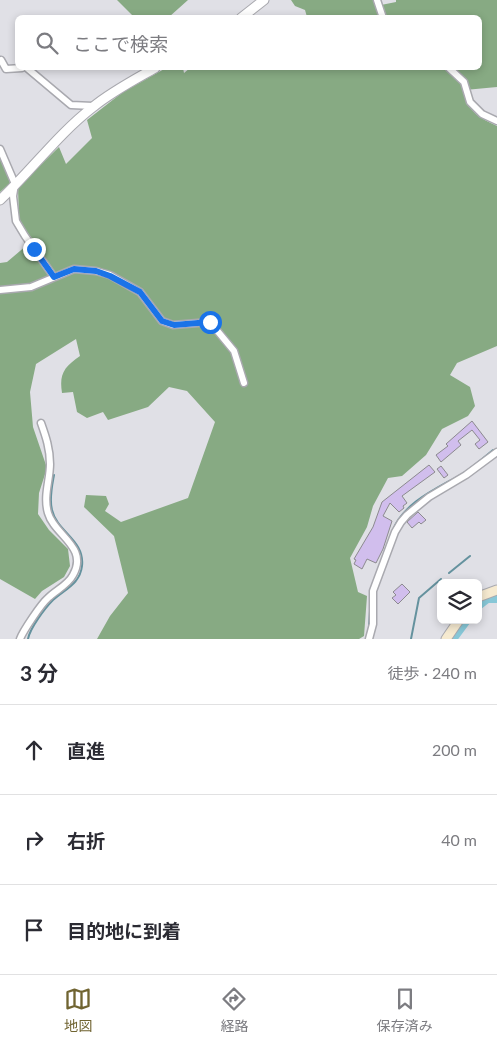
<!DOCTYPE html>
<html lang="ja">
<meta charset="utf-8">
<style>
:root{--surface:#fff;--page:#f7f7f7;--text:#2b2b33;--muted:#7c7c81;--line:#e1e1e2;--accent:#706431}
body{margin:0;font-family:Lato,"Noto Sans JP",sans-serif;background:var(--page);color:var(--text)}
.controls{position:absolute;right:15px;bottom:15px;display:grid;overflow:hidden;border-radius:8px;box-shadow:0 2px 8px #0003}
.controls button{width:45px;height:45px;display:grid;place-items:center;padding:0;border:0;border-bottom:1px solid var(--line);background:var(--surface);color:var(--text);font:25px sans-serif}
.stop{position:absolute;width:15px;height:15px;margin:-11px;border:4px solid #1a73e8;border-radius:50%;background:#fff}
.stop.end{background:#1a73e8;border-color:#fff;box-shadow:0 1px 5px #0008}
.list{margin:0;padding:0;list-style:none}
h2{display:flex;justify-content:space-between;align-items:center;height:65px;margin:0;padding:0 20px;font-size:21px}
h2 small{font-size:16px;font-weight:400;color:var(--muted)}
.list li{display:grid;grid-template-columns:32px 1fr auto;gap:15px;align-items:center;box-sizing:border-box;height:90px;padding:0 20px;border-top:1px solid var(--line)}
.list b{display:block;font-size:19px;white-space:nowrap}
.list em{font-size:16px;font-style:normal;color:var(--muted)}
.icon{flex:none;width:28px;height:28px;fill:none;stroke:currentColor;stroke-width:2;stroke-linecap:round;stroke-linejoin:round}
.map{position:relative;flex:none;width:497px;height:639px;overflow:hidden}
.search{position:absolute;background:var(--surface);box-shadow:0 2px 8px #0003;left:15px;right:15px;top:15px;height:55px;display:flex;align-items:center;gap:12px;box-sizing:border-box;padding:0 18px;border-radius:8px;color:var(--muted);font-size:19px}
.sheet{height:335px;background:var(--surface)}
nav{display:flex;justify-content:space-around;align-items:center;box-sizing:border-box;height:70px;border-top:1px solid var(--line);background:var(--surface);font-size:14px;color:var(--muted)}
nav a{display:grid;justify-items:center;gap:2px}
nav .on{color:var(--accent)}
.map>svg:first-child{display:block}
</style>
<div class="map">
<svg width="497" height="639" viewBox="0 0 497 639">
<rect width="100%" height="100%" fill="#e0e0e6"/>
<path fill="#87aa83" d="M117 0H188L169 17 135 18Z
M291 0H374L376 6 396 2V0H497V87L465 90C468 112 478 117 497 126V346L457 363 450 375 470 387 475 406 468 416 442 429 426 455 402 476 388 478 373 506 367 527 350 558 358 592 367 596 364 636 359 639H97L110 616 128 593 114 536 84 507 86 495 106 496 109 504 105 511 121 522 188 498 215 422 187 391 169 387 148 407 108 420 103 412 87 418 77 412 73 392 62 393C59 374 64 367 80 356L76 339 36 364 30 392 33 427 47 468 39 493 38 514 49 530 68 549 70 566 64 577 42 591 35 599 0 579V263L7 262 33 240 19 221 18 187 59 147 66 164 92 138 87 120 123 92 166 68H183L184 73 190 68H480V18L307 17 305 10 295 6Z
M0 155 10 183 0 192Z"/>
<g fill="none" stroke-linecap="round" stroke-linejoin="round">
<path stroke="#65929e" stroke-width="2" d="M393 530C404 502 438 488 462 474 473 467 483 458 493 450
M449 573 470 556
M369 626 370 611
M28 639C30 628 45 608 53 600 65 589 80 584 82 566 85 540 57 532 52 510 49 499 52 486 54 475
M411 639 419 598 441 579"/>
<path stroke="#87c7d7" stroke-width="10" d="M478 605 487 598H497
M452 639 466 620"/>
</g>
<path fill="#d1beed" stroke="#8c8a8f" d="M472 421 488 442 479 449 475 444 480 440 472 430 458 441 461 445 441 462 436 455 448 446 446 444Z
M429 465 435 472 402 496 407 503 403 506 404 508 399 512 390 503 383 516 392 521 383 549 376 563 367 559 362 569 354 564 356 560 354 559 373 527 382 502Z
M441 466 448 475 444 478 437 469Z
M418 512 426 520 421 524 419 522 412 528 407 522Z
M402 584 410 592 398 604 392 598 396 595 393 592Z"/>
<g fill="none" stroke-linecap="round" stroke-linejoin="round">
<defs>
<path id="minor" d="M377 0 383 18
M1 60 6 69 22 68
M27 68 71 105 93 106
M449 68 464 82 470 102 482 114 497 121
M0 149 15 184 13 196 16 221 25 236 54 277
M0 290 31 287 74 269 96 271 110 275 140 292 162 321 173 325 210 322 234 351 244 383
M20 639C23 631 41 604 48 598 56 590 68 585 73 575 89 547 54 535 48 513 43 496 50 480 50 464 50 449 46 437 41 423
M369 639 373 624V591L395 532 401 522 407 515 429 497 466 475 497 452"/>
<path id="tertiary" d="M241 18 264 0
M0 200C32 170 58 134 93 107 111 92 134 80 155 68"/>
<path id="secondary" d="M478 597 497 590
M446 639 459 620"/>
</defs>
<use href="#minor" stroke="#a9a9af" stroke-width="9"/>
<use href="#tertiary" stroke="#a9a9af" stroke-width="11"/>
<use href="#secondary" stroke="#a9a9af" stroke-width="11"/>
<use href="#minor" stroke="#fff" stroke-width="6"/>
<use href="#tertiary" stroke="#fff" stroke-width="9"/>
<use href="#secondary" stroke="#f6ead0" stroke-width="9"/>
</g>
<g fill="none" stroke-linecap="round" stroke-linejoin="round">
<path stroke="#1a73e8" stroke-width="6" d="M34 249 54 277 74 269 96 271 110 276 140 292 162 321 174 325 210 322"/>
</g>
</svg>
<div class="controls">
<button><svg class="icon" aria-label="layers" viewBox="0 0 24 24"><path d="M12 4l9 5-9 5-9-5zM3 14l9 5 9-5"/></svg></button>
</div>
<div class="stop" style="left:210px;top:322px"></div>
<div class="stop end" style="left:34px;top:249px"></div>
<div class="search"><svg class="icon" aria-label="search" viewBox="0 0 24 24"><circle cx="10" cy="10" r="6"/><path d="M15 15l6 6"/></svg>ここで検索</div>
</div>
<section class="sheet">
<h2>3 分<small>徒歩 · 240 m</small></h2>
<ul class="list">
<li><svg class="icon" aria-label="ahead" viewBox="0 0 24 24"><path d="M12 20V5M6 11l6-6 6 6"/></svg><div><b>直進</b></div><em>200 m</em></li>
<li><svg class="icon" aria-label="right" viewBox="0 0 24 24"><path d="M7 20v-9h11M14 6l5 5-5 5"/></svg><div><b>右折</b></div><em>40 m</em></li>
<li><svg class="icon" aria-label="arrive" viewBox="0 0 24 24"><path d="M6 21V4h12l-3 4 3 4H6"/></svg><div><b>目的地に到着</b></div></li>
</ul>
</section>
<nav>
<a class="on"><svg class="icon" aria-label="map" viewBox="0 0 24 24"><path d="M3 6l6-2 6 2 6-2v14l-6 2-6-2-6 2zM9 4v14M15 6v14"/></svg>地図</a>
<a><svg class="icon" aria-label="directions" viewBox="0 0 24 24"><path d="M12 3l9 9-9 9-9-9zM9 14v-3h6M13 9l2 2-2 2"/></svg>経路</a>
<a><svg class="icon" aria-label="saved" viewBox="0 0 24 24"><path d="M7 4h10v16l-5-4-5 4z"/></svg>保存済み</a>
</nav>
